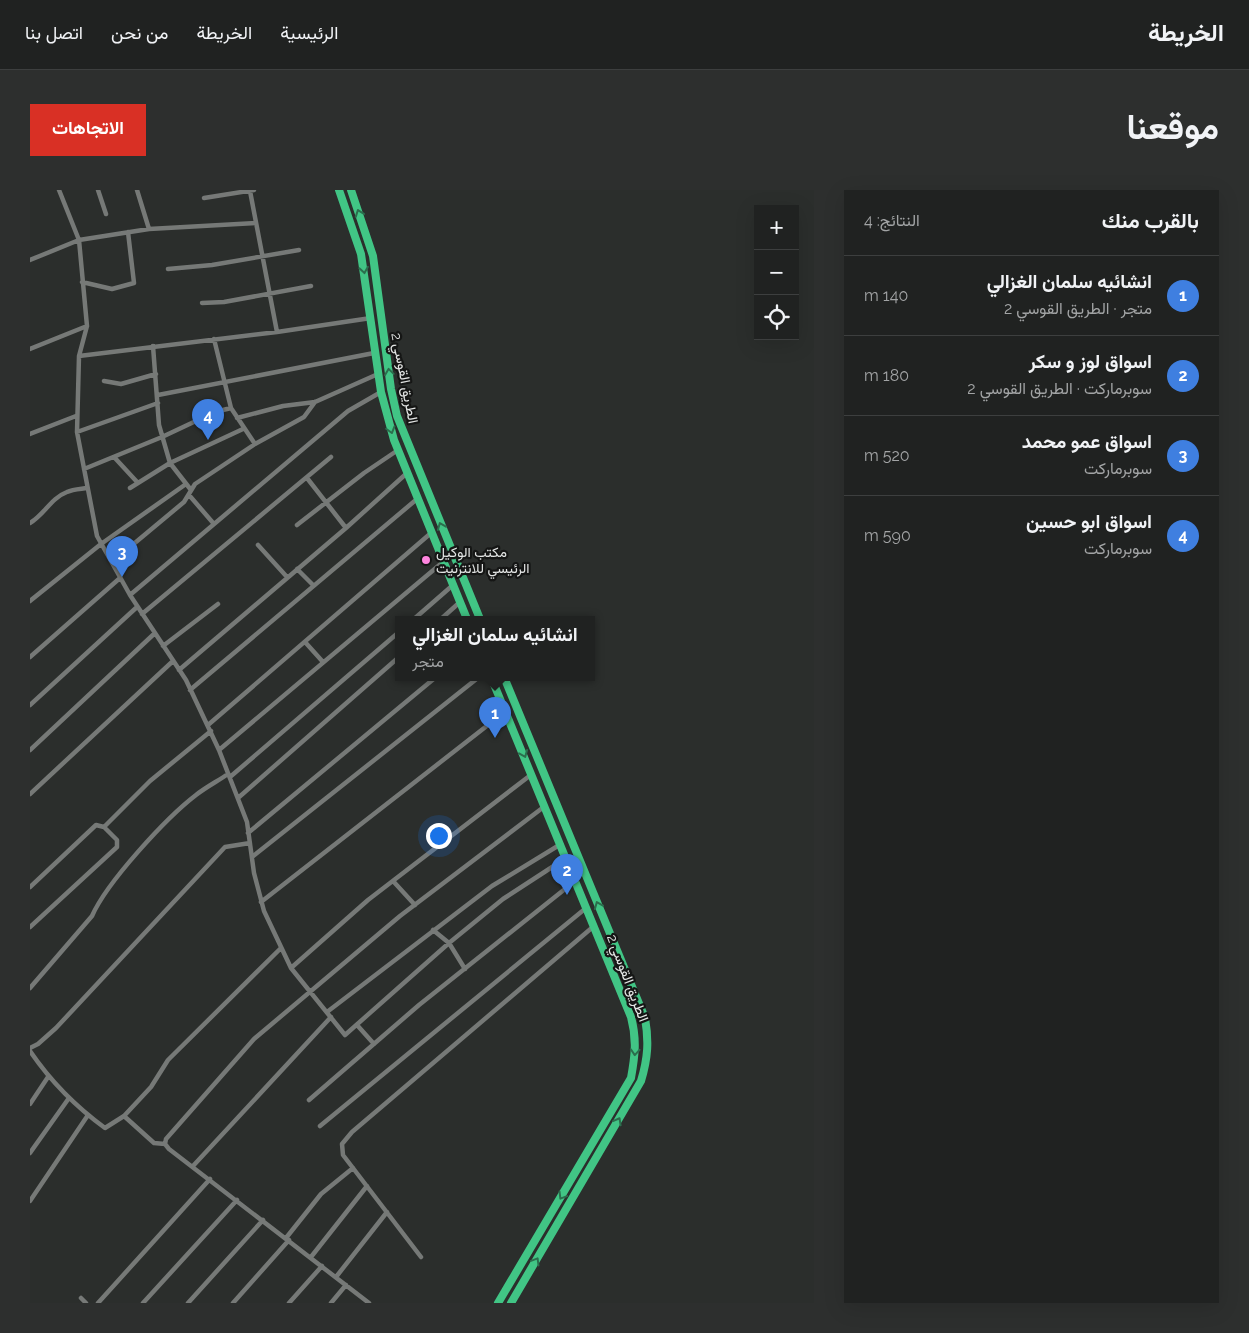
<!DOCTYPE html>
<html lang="ar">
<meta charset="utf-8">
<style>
:root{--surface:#202221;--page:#2d2f2e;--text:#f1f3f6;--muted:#a2a4a5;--line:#3d3f3f;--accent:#d93025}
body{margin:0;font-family:Raleway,Vazirmatn,sans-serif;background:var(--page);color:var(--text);direction:rtl}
.controls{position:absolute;right:15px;top:15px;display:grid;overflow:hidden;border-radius:0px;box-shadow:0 5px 20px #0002}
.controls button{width:45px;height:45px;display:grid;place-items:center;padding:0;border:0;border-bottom:1px solid var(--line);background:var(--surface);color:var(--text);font:25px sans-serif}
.you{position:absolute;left:408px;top:645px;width:18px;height:18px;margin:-12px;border:4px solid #fff;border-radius:50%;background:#1a73e8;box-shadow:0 0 0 8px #1a73e833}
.badge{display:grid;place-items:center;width:32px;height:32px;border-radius:50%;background:var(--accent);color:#fff;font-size:16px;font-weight:700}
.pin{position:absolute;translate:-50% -41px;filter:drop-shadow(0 1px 2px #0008)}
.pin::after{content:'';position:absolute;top:26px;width:18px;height:15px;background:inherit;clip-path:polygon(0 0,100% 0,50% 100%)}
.popup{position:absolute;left:365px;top:426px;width:200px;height:65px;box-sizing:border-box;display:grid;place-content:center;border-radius:0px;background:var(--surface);filter:drop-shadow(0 1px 4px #0005);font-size:16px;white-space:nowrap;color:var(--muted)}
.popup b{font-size:19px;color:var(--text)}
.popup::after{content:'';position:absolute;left:50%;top:100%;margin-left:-10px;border:10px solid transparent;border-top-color:var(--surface)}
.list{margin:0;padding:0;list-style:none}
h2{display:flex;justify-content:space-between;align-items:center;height:65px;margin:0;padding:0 20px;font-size:21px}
h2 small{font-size:16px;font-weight:400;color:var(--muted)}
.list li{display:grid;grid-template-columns:32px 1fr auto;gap:15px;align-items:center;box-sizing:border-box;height:80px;padding:0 20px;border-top:1px solid var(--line)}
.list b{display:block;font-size:19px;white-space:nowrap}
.list p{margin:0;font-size:16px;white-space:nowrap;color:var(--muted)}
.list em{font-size:16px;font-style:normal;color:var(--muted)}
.icon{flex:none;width:28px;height:28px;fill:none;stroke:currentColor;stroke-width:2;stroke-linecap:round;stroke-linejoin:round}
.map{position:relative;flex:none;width:784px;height:1113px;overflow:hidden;direction:ltr;border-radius:0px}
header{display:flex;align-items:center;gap:30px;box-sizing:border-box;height:70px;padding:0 25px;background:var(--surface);border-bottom:1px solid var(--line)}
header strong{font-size:24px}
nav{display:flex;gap:28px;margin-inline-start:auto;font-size:18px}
.intro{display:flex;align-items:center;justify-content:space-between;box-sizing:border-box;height:120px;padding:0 30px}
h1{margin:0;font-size:35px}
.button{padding:12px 22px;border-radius:0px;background:var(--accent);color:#fff;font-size:18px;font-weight:700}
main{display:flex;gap:30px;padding:0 30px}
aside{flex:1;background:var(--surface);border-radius:0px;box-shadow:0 5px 20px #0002}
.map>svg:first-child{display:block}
</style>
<header>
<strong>الخريطة</strong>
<nav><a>الرئيسية</a><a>الخريطة</a><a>من نحن</a><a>اتصل بنا</a></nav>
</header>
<div class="intro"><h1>موقعنا</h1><a class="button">الاتجاهات</a></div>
<main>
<aside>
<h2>بالقرب منك<small>النتائج: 4</small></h2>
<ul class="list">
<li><span class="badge" style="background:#3f7fe0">1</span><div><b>انشائيه سلمان الغزالي</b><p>متجر · الطريق القوسي 2</p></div><em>140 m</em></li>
<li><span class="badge" style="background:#3f7fe0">2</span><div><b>اسواق لوز و سكر</b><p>سوبرماركت · الطريق القوسي 2</p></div><em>180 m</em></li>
<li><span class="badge" style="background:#3f7fe0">3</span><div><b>اسواق عمو محمد</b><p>سوبرماركت</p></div><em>520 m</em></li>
<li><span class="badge" style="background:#3f7fe0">4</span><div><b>اسواق ابو حسين</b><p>سوبرماركت</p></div><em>590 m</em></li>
</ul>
</aside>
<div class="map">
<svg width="784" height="1113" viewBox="0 0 784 1113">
<rect width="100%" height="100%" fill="#2b2e2c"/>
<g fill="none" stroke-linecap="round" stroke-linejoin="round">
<path stroke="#767977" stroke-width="4.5" d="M29 0 49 50 57 136 49 166 47 242 67 346 100 405 156 490 189 560 217 632 224 683 234 721 261 778 315 845 419 753 473 709 536 668
M68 0 76 24
M107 0 119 39
M220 1 247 142
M174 8 224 0
M0 70 49 50 119 39 226 33
M138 79 182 75 269 60
M52 92 82 99 104 93 98 42
M172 113 194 112 281 96
M184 149 201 218 225 254
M123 156 129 235 140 273 161 300
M0 159 57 136
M49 166 247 142 341 128
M74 191 91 194 126 184
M128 205 344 163
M207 228 253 216 285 212 348 184
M47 242 128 213
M0 244 46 226
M84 267 108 293
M54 279 132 247 185 222 201 218
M277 288 316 338
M100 298 140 273 213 239
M159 305 184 334
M0 333C14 325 21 308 37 302 43 299 51 299 57 298
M267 335 334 283 368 260
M228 355 257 387
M82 372 154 312 165 294 225 254 274 227 285 212
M267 379 283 395
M100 405 318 221 351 202
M0 411 71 354 156 294
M112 424 301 267
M384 429 423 395
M411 429 430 412
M275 452 293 472
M133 456 188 414
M0 467 90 388
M149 480 316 338 377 283
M160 500 387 309
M0 515 107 417
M178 535 401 343
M0 560 125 443
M189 560 413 372
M200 587 369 442
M0 604 143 471
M208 608 369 467
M74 637 120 591 181 541
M218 643 406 487
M222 667 449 487
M363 691 385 715
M0 697 66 635 74 637 87 650V657L0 737
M231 712 476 521
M403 740 419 753 435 779
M261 778 338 710 502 584
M0 798 62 726C77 692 136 628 166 605 176 597 188 591 198 584
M297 822 462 696 531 654
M327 835 344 854
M0 858 8 854 26 838 195 657 220 653
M0 861C21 892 45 916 75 938L94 926 121 897 138 870 251 758
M279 910 389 815 545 691
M0 914 18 887
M94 926 124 953 135 954
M290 936 556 718
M0 963 39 908
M163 976 301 827
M0 1011 58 925
M256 1048 291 1004 323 978
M281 1067 337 996
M391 1067 313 965 312 954 322 942 564 736
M306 1087 357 1022
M51 1108 56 1113
M68 1113 180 989
M113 1113 207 1010
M158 1113 233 1030
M203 1113 259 1050
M259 1113 292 1076
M301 1113 316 1095
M339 1113 139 959 135 954 136 949 224 849 370 726 515 616"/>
<path stroke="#41c585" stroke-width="8" d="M309 0 331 64 351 202 364 250 437 429
M321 0 343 66 361 199 367 226 450 429
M461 487 601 827C607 849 605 866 601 888L468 1113
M474 487 615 828C619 851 618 868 611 891L481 1113"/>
</g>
<defs><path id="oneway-chevron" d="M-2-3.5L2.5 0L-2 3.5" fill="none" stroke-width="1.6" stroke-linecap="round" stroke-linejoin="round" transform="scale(1.25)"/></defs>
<g stroke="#2b6e4d">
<use href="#oneway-chevron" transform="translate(329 23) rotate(-110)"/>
<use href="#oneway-chevron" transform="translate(334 80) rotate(81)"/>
<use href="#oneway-chevron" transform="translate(359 182) rotate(-98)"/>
<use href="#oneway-chevron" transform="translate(361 240) rotate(74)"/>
<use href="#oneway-chevron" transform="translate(411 336) rotate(-112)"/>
<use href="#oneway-chevron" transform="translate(494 564) rotate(67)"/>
<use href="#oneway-chevron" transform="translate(568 715) rotate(-112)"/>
<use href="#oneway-chevron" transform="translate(605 862) rotate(94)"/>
<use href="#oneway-chevron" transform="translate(588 931) rotate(-61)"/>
<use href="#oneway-chevron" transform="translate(532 1006) rotate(121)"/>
<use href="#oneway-chevron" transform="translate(506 1071) rotate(-59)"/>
</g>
<circle fill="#ff85df" stroke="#151615" stroke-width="2" cx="396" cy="370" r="5"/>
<g text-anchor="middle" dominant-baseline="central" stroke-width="4.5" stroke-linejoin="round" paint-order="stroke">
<g font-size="14" fill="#e3e5e4" stroke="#151615">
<text transform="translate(375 188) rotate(79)">الطريق القوسي 2</text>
<text transform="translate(598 788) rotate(69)">الطريق القوسي 2</text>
</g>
<g font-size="14" fill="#e3e5e4" stroke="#151615" text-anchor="start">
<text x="406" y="362">مكتب الوكيل<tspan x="406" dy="16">الرئيسي للانترنيت</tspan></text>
</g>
</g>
</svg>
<div class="controls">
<button>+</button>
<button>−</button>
<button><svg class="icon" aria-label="locate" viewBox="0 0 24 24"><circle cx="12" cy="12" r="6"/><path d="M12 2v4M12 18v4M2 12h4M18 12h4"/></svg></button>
</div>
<div class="you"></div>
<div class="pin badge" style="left:465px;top:548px;background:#3f7fe0">1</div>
<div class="popup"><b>انشائيه سلمان الغزالي</b>متجر</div>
<div class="pin badge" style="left:537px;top:705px;background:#3f7fe0">2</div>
<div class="pin badge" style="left:92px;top:387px;background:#3f7fe0">3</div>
<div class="pin badge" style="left:178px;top:250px;background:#3f7fe0">4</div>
</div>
</main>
